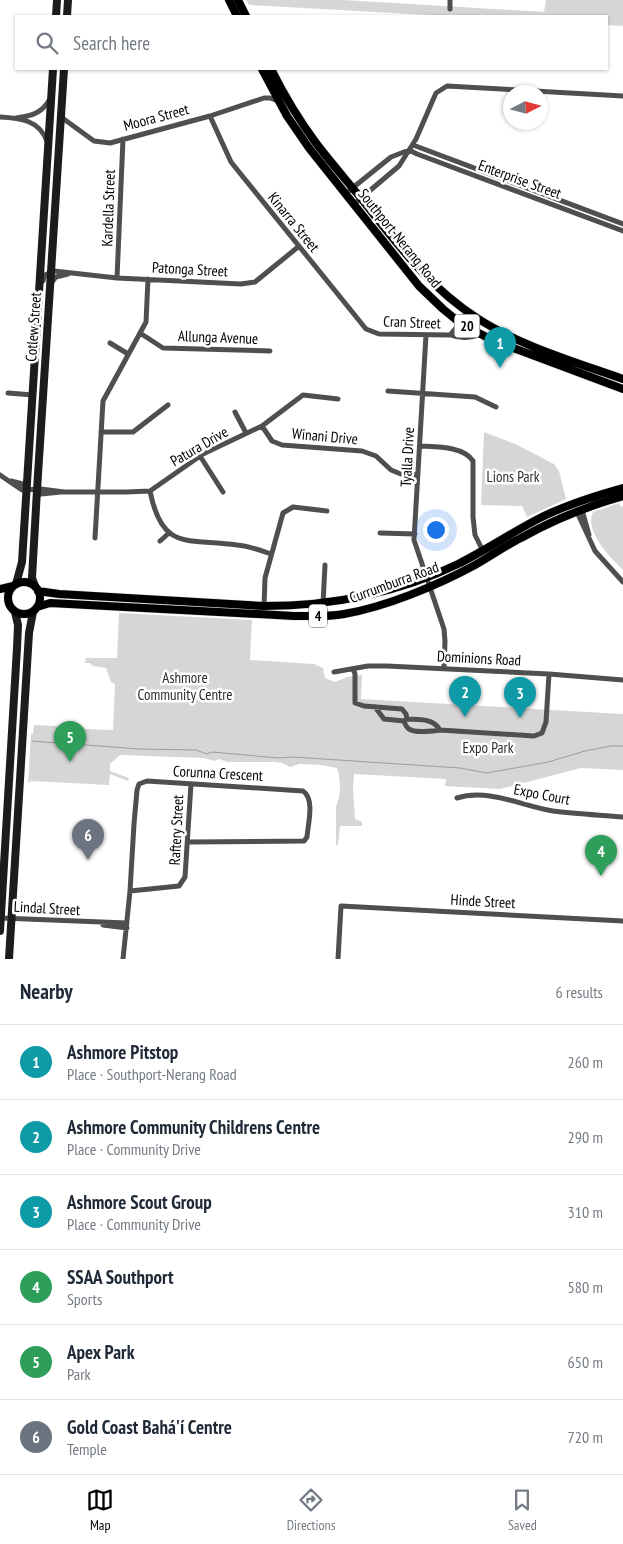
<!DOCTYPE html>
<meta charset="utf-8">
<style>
:root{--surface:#fff;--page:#f6f6f7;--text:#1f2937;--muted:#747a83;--line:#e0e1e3;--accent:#000}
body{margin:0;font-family:"PT Sans Narrow",sans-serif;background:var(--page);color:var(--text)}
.compass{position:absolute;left:503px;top:85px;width:45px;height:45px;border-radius:50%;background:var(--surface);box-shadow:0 1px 4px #0004;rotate:84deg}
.you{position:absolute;left:435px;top:529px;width:18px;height:18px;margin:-12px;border:4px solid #fff;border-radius:50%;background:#1a73e8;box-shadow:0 0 0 8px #1a73e833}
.badge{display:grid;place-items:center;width:32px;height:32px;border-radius:50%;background:var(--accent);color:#fff;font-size:16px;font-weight:700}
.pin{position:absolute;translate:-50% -41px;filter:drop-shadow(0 1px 2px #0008)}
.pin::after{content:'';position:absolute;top:26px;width:18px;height:15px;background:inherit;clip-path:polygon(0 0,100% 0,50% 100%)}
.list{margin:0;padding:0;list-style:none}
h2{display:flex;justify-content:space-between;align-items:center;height:65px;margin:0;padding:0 20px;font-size:21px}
h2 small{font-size:16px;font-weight:400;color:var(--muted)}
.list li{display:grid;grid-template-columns:32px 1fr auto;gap:15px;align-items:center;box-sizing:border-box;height:75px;padding:0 20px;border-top:1px solid var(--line)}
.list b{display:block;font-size:19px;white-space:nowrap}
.list p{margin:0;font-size:16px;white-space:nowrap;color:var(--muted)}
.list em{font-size:16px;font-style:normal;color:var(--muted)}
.icon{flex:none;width:28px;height:28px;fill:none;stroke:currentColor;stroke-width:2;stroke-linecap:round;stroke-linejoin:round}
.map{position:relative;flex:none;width:623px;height:959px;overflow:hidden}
.search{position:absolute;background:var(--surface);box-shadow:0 1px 4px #0004;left:15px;right:15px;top:15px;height:55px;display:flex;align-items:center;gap:12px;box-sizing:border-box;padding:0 18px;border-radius:0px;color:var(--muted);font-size:19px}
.sheet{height:515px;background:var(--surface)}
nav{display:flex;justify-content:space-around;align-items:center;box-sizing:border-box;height:70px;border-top:1px solid var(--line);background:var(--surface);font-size:14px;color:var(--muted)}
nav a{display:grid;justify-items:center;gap:2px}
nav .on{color:var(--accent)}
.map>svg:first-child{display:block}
</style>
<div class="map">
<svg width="623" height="959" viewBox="0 0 623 959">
<rect width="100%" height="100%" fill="#fff"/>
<path fill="#d6d6d6" d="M246 0H343L544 12 546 0H623V26L607 25V16H447L249 5Z
M484 432 515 444 554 464 559 471 566 499 527 517 522 506 481 505Z
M619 503 621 507 623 506V570C611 558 584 532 593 512Z
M119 613 252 620 250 660 314 664 323 668 325 678 335 682 347 677 362 675 361 699 623 714V770L581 768 500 789 445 786 446 779 354 774 353 788 355 819 362 822V826H340L338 845H336V807L339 798 340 787 339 775 337 768 321 765 299 764 290 767 282 763 275 762H227L219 759 214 761 204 758 120 755 110 764V771L129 778 128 781 110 774 109 785 31 781 28 783 31 734H33L34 725C41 725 48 726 55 726 64 726 74 726 84 727L85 729 113 730 115 684 111 682 106 668 93 666 90 663H85L86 658H117Z"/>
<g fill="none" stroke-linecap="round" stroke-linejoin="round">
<path stroke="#9d9d9d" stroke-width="1" d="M32 741 140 749 196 750 207 754 212 752 278 758 293 757 460 768 487 773 548 762 585 751 611 746H623"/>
<defs>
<path id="primary" d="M229 0 237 16
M238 0 246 16
M262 69 287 116 309 148 419 286 443 309 460 323 492 340 623 389
M271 69C284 95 299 120 316 143 331 163 348 182 364 202 398 245 430 288 477 318 520 346 575 362 623 379
M8 598a16 16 0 1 1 32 0a16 16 0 1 1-32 0Z
M0 589 13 586
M38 591 59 594 264 606C332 606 396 594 458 564 486 550 511 533 538 519 565 505 594 496 623 488
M37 607 50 603 294 616C311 616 327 617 344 614 386 607 438 585 475 565 491 556 505 546 521 538 553 520 588 506 623 496"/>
</defs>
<use href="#primary" stroke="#dbdbdb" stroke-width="9"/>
<path stroke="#4f4f4f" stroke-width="5" d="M450 9V0
M210 116 231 162 366 329 379 334 450 335 460 323 467 311
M0 117C20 118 39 120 47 141
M61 117 94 141 110 143 210 116 264 98H270L278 101
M16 118C32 116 42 113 50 99
M413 145 623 224
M409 150 417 154 623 231
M345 194 391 157 409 150
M354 204 399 166 416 139 436 93 447 86 623 96
M117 278 123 139
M43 281 45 275 54 271 117 278 241 284 255 282 298 247
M52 282 56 277 68 274
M140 333 163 348 270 351
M426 335 414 540 444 629 445 641 444 669
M451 335C460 339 472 338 481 334
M110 343 128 354
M388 391 475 397 496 407
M8 393 33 395
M235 412 246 433
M262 426 272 441 282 445 362 451 376 456 391 470 401 474 418 475
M101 432H133L168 405
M420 446C436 447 463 446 473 461V517L475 535 483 551
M200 456 223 492
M0 475 22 490 41 489 64 492H126L150 491 203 454 262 426 303 395 338 399
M11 481 23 484 27 489
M37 490 41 494 61 492
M150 491C162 552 188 538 237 545 249 546 260 550 271 554
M582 510 589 535
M577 512 595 551 623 582
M380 533 415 534
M95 538 103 401 146 322 148 279
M160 541 169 533
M323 604 325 565
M264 606 265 578 283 513 293 507 327 511
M353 669 355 674V703L364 706 402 709 406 714 407 719
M334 672 368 666H387L549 674 623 680
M375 707 384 719 404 721
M440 730C433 718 420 720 407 719L404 721C405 724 406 727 409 729 414 733 433 731 440 730L534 736 542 733 546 722 549 674
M457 798C488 788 522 806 553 811 576 814 600 815 623 817
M130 891 179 886 185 877 191 784
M1 918 127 923
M103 925 127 928
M123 959 130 891 134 824 137 790 139 784 147 781 303 791C315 799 308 824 307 837L304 841 188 842
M338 959 341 906 623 921"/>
<path stroke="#1c1c1c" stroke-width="8" d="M56 16 57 0
M67 16 68 0
M16 584 22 562 53 69
M35 586 32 578 37 490 64 69
M0 931 17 648 18 625 15 612
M9 959 29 633 33 612"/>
<use href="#primary" stroke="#000" stroke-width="8"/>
</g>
<g text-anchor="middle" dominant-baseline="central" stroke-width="5" stroke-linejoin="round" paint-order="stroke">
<g fill="#fff" stroke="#4c4c4c" stroke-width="1">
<rect x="454.5" y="314.5" width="25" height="23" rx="4"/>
<rect x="309" y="604.5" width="18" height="23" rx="4"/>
</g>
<g font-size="14" font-weight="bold" fill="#000">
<text x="467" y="326">20</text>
<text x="318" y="616">4</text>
</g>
<g font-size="15" fill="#000" stroke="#fff">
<text transform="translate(156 117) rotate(-15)">Moora Street</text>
<text transform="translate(520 179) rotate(20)">Enterprise Street</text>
<text transform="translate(108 208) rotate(-88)">Kardella Street</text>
<text transform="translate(294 222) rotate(51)">Kinarra Street</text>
<text transform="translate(400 238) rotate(51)">Southport-Nerang Road</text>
<text transform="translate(190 269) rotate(3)">Patonga Street</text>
<text transform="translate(412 322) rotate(2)">Cran Street</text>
<text transform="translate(33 327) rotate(-86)">Cotlew Street</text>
<text transform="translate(218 337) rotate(2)">Allunga Avenue</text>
<text transform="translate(325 436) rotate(5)">Winani Drive</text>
<text transform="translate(199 446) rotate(-30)">Patura Drive</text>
<text transform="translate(407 457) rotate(-87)">Tyalla Drive</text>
<text transform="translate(394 582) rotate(-20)">Currumburra Road</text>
<text transform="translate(479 658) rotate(3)">Dominions Road</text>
<text transform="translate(218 773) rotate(3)">Corunna Crescent</text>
<text transform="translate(542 794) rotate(11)">Expo Court</text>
<text transform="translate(176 830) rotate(-87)">Raftery Street</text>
<text transform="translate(483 901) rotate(3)">Hinde Street</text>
<text transform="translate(47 908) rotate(3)">Lindal Street</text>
</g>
<g font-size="15" fill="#2d2d2d" stroke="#fff">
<text x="513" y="476">Lions Park</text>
<text x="185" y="677">Ashmore<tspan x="185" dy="17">Community Centre</tspan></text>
<text x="488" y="747">Expo Park</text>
</g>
</g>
</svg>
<svg class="compass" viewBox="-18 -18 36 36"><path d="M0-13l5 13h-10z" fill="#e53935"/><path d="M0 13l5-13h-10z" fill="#747a83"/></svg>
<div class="you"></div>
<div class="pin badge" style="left:500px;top:368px;background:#0f9aa8">1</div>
<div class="pin badge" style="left:465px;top:717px;background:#0f9aa8">2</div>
<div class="pin badge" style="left:520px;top:718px;background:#0f9aa8">3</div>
<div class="pin badge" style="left:601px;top:876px;background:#2e9e5b">4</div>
<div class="pin badge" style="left:70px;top:762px;background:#2e9e5b">5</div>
<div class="pin badge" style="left:88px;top:860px;background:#6b7280">6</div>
<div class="search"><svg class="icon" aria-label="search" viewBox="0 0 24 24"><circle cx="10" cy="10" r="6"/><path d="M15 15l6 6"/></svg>Search here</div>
</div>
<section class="sheet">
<h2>Nearby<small>6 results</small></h2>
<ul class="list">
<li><span class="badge" style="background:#0f9aa8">1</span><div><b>Ashmore Pitstop</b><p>Place · Southport-Nerang Road</p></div><em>260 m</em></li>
<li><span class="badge" style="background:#0f9aa8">2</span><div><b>Ashmore Community Childrens Centre</b><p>Place · Community Drive</p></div><em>290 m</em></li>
<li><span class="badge" style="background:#0f9aa8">3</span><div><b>Ashmore Scout Group</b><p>Place · Community Drive</p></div><em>310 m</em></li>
<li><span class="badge" style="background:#2e9e5b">4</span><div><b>SSAA Southport</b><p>Sports</p></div><em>580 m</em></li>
<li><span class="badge" style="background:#2e9e5b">5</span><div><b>Apex Park</b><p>Park</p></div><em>650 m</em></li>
<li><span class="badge" style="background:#6b7280">6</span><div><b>Gold Coast Bahá'í Centre</b><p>Temple</p></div><em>720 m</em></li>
</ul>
</section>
<nav>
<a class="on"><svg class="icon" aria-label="map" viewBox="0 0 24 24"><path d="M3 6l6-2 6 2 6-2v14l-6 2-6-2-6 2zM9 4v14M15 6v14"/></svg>Map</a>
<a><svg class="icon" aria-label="directions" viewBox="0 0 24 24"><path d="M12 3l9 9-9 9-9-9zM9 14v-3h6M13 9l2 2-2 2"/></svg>Directions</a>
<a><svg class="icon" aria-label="saved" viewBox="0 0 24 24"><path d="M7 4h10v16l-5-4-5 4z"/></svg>Saved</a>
</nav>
